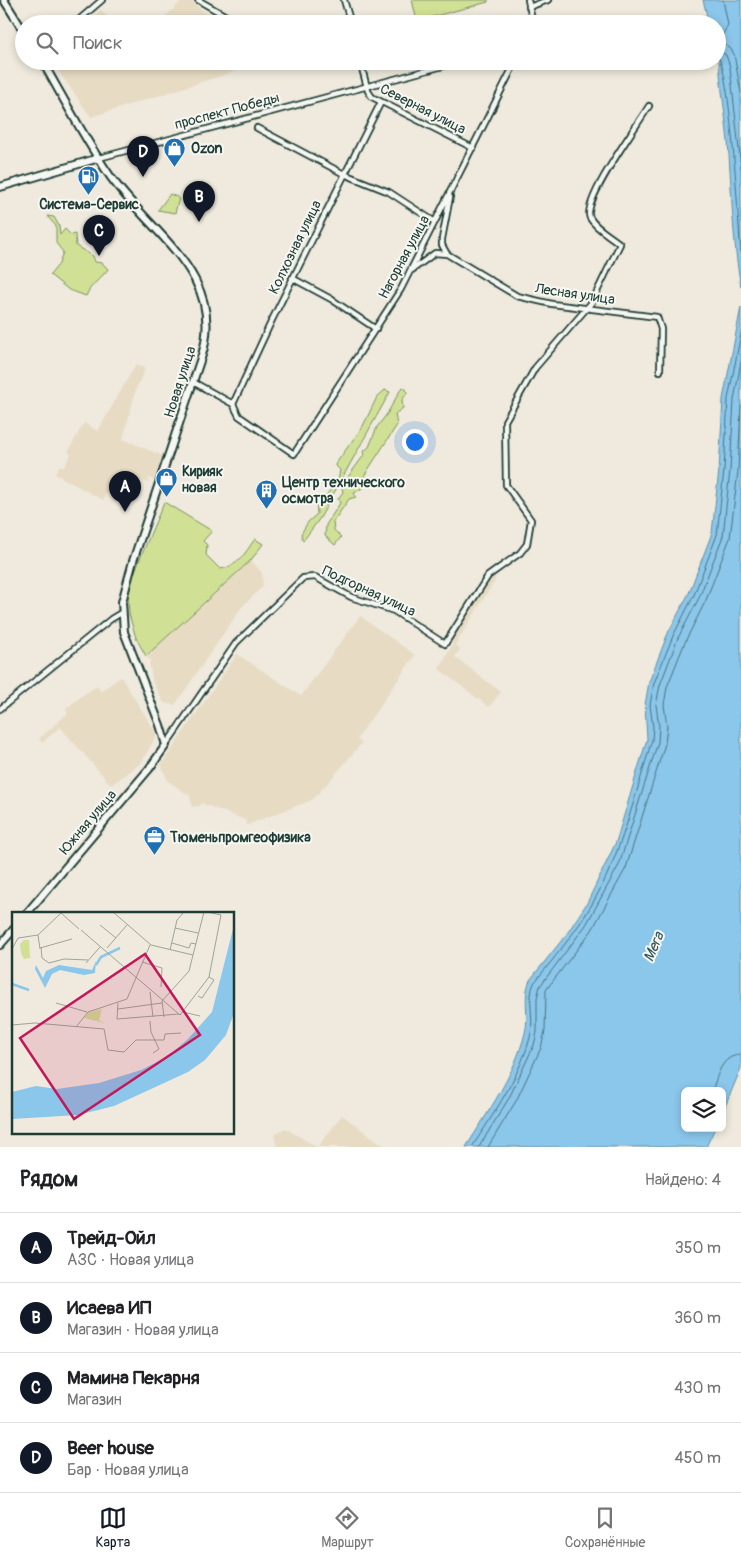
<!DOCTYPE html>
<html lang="ru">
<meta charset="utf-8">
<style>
:root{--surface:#fff;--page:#f6f6f6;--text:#202124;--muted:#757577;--line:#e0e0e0;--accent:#111827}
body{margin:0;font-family:Pangolin,sans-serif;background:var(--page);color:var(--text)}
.controls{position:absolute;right:15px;bottom:15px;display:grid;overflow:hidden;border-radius:8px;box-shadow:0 2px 8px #0003}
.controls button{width:45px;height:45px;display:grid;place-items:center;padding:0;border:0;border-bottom:1px solid var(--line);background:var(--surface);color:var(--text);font:25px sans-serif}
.you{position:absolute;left:414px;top:441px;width:18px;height:18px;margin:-12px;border:4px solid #fff;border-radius:50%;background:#1a73e8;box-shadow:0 0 0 8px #1a73e833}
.badge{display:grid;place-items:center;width:32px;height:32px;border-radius:50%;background:var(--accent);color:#fff;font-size:16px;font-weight:700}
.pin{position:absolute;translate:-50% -41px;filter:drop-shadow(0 1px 2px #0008)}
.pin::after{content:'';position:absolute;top:26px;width:18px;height:15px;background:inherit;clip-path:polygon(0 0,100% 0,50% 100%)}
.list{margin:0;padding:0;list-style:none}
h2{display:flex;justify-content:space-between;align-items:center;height:65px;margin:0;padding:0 20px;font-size:21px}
h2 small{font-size:16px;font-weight:400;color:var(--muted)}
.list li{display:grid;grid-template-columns:32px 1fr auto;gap:15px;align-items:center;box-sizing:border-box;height:70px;padding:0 20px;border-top:1px solid var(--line)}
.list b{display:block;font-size:19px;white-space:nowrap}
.list p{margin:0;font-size:16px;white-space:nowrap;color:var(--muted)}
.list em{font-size:16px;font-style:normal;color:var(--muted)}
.icon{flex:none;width:28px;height:28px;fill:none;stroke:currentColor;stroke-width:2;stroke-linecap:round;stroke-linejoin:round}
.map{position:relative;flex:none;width:741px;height:1147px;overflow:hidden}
.search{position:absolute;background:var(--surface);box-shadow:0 2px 8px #0003;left:15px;right:15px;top:15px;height:55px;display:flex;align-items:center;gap:12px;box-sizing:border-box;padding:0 18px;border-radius:28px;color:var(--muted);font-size:19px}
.sheet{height:345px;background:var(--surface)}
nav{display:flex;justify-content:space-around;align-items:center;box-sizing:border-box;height:70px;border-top:1px solid var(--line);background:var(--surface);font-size:14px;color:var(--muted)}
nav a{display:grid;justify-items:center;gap:2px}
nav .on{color:var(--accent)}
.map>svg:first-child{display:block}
</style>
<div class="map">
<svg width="741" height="1147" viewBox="0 0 741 1147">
<rect width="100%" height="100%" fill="#efeadd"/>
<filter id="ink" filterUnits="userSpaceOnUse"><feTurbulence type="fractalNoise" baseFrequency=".02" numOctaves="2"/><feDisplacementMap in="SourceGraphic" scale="10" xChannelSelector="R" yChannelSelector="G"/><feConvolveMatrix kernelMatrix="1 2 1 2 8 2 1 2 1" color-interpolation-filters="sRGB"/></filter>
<g filter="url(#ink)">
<path fill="#e7dbc4" d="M183 0H190L204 12 229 24H157Z
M101 10 113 24H85Z
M51 61H256L230 73 91 117Z
M136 364 145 369 136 389 123 439 163 456 154 480 149 478 148 483 119 473 112 479 103 500 55 474 60 465 64 467 71 454 68 452 84 423 98 431Z
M251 560 262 573 263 586 241 608 175 705 164 703 153 683 149 663 151 661 146 656Z
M491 576 496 579 455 645 460 649 455 657 501 692 489 707 439 669 453 644 449 641Z
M360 616 415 655 357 739 362 743 327 784 312 800 247 825 245 820 201 803 200 806 192 807 190 796 168 781 161 765 237 654 301 696Z
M121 677 157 734 142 762 111 785 60 727 42 743 39 739 68 713 66 709 84 694 97 686 101 691Z
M342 1115 386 1147H318Z
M285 1128 317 1147H277L274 1135Z"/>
<path fill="#d0e195" stroke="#788f64" d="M412 0H488V2L417 21Z
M170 194 179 198 175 213 158 210Z
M47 216 54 217 59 226 60 235 65 229 71 235 75 234 76 246 93 256 95 262 102 263 108 269C100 280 91 284 86 296L69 290 50 275 59 264 63 252 56 243V226Z
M402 387 406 389 407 393 402 400 403 408 395 414 397 425 364 476 365 482 361 489 354 493 356 497 349 499 333 522 334 530 341 537 335 545 325 536 326 525 340 503 338 499 343 492 342 488 348 483V477L364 455 363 452 369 447 377 427 387 414Z
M385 390 390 392 320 518 303 541 301 534 308 522 317 514 316 500H322L338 481 340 470 336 466 337 462 363 426 377 397Z
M164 502 212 531 203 541 207 545 206 555 220 569C238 567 245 553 255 539L263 544 251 560 146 656 136 638 129 614 128 596 134 573Z"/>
<path fill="#8bc6eb" stroke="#608fa2" d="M703 0H741V287C732 239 732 190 728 142 724 102 717 64 717 24H709Z
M741 307V1068L722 1114V1091H685V1128H715L706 1147H466C488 1112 515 1074 525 1033 530 1015 522 997 530 980L566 935 587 903 616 842 647 739 645 705 649 682 668 633 689 593 712 533 719 470 723 399Z"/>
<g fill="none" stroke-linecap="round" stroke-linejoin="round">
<path stroke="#4a747d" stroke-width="1" d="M723 0 728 25 719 41 730 48 734 54 741 93
M717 50 726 55 730 67 741 168
M717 56C731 63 738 227 741 252
M712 1091C718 1075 721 1055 741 1055
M472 1147C493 1115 523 1071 531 1033 534 1016 527 999 534 983 554 958 575 933 591 906 621 855 635 796 652 740L653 727 650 705 654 683 673 636 694 595 717 535 724 470 728 399 741 334
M479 1147 509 1098 534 1045 537 1032V998L540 986 586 925 619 865 658 742 659 726 656 705 660 685 678 638 699 598 723 536 730 470 734 400 741 362
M488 1147 516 1101 541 1048 545 1031 546 990 592 930 626 868 665 744 667 726 664 705 667 687 685 642 706 600 730 538 738 471 741 406"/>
<defs>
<path id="street" d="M198 0 240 24
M344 0 351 24
M528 0 533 24
M529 7 548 0
M74 24 102 0
M360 61 368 91 372 97 473 148
M257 128 344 174 389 192 435 222
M99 158 462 61
M447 254 442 245V239L450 197
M412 270 435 253 447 254 517 296 552 304 657 317 661 329 660 371
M292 278 331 299 376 329
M193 382 233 404 239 416 294 454 401 289 516 61
M233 404 272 320 381 102
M0 709 111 619 121 613
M166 745 236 643 303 578 315 577 351 597 394 611 445 644 488 576 520 553 527 544 531 520 506 485 505 421 535 368 592 302 620 244C611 236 596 229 590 218 581 202 638 124 649 106"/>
<path id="secondary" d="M4 0 24 32
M0 187 99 158
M27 913 149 769 166 745 160 725 124 632 122 602 133 561 202 355C226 275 151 234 110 176 85 140 64 99 42 61
M0 945 14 929"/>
</defs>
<use href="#street" stroke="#1f3d34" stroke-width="8"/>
<use href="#secondary" stroke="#1f3d34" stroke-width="10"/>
<use href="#street" stroke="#f6f6f2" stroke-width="4.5"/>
<use href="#secondary" stroke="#f6f6f2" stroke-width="6"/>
</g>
</g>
<defs>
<symbol id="shop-pin" viewBox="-11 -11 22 30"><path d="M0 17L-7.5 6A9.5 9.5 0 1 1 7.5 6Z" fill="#1f6fb2" stroke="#f6f6f2"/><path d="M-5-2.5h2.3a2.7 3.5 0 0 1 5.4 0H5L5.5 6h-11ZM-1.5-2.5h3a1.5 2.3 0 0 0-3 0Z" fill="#fff"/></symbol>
<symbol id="fuel-pin" viewBox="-11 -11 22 30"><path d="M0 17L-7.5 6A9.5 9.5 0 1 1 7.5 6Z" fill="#1f6fb2" stroke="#f6f6f2"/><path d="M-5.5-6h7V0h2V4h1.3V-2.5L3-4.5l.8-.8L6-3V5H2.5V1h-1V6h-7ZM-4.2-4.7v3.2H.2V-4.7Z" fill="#fff"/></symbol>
<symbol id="building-pin" viewBox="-11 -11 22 30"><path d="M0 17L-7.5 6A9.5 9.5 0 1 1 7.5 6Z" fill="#1f6fb2" stroke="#f6f6f2"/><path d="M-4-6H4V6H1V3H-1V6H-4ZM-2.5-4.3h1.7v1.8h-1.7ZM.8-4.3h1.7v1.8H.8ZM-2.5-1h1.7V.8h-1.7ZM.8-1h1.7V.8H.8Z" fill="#fff"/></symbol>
<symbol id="office-pin" viewBox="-11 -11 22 30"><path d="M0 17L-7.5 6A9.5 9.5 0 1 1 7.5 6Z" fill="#1f6fb2" stroke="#f6f6f2"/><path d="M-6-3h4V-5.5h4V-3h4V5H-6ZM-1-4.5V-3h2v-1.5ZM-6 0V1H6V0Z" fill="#fff"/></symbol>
</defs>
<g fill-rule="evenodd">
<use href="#shop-pin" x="162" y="136" width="25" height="34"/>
<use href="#fuel-pin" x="76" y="164" width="25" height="34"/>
<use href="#shop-pin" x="154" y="466" width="25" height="34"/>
<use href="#building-pin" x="254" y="478" width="25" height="34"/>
<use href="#office-pin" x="142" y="824" width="25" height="34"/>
</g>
<g text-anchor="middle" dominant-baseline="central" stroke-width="4" stroke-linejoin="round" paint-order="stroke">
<g font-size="14" fill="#1f3d34" stroke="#f6f6f2">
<text transform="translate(423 109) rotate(27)">Северная улица</text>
<text transform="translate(227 111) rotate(-15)">проспект Победы</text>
<text transform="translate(295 247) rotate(-64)">Колхозная улица</text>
<text transform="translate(404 257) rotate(-62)">Нагорная улица</text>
<text transform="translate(575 294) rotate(8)">Лесная улица</text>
<text transform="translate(180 382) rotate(-72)">Новая улица</text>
<text transform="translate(369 591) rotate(25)">Подгорная улица</text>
<text transform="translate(88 822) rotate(-50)">Южная улица</text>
</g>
<g font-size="14" font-weight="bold" fill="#1f3d34" stroke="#f6f6f2" text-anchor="start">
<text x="191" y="148">Ozon</text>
<text x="89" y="204" text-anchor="middle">Система-Сервис</text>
<text x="182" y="471">Кирияк<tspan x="182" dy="16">новая</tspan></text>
<text x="282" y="482">Центр технического<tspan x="282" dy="16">осмотра</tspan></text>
<text x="170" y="837">Тюменьпромгеофизика</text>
</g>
<g font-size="15" font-style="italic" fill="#355859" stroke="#f6f6f2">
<text transform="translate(654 947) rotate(-67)">Мега</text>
</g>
</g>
<g transform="translate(12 912)">
<rect width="222" height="222" fill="#efeadd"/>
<path d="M12 28H17L18 46 12 47 9 41 8 32ZM90 97 87 108 93 111 72 106 77 100Z" fill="#d0e195"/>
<path d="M222 13V101L214 123 193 148 176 160 102 194 66 203 0 207V180L24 174 45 177 87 171 129 158 155 145 175 128 200 100ZM84 49 83 61 72 63 48 58 40 62 33 76 23 57 24 53 31 66 34 59 47 53 80 58Z" fill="#8bc6eb"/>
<path fill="none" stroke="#8bc6eb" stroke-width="2.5" d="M84 53 89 45 108 36M0 72 17 78"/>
<path fill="none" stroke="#9ca599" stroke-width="1" d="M48 0 67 17M101 0 139 33 181 43 192 0M88 13 104 26M163 16 186 21M69 18 168 103 197 65 209 3 195 0M160 31 177 36 179 31 184 32M29 35 30 46 37 51 52 47 76 48M28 36 60 27M95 36 115 13M0 37 6 26 26 23M28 37 26 23 49 1M158 38 165 8 172 0M130 50 150 56 149 75M74 51 88 35M138 80 141 105M186 84 190 86 202 68 197 65M44 91 75 100M106 91 105 107 167 102M106 97 150 91M171 100 188 104M152 105 150 89 177 59 181 43M138 109 139 120 147 137 141 141M0 113 23 111 92 117 96 138 112 140 124 128H152L153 122 169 121M64 115 76 100 115 87 138 33"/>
<path fill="#c2185b" fill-opacity="0.15" stroke="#c2185b" stroke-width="2.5" d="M133 42 188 123 62 207 8 126Z"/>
<rect width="222" height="222" fill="none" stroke="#1f3d34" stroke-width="2.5"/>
</g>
</svg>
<div class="controls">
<button><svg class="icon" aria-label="layers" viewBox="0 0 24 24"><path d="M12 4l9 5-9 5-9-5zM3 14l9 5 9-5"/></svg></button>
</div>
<div class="you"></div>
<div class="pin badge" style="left:125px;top:512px">A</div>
<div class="pin badge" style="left:199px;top:222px">B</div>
<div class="pin badge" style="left:99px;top:256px">C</div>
<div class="pin badge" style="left:143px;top:177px">D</div>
<div class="search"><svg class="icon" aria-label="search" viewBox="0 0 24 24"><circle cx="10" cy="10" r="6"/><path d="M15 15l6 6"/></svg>Поиск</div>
</div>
<section class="sheet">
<h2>Рядом<small>Найдено: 4</small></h2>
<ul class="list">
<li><span class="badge">A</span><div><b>Трейд-Ойл</b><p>АЗС · Новая улица</p></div><em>350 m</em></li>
<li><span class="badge">B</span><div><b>Исаева ИП</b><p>Магазин · Новая улица</p></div><em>360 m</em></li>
<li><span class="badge">C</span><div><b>Мамина Пекарня</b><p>Магазин</p></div><em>430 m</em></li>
<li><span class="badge">D</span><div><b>Beer house</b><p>Бар · Новая улица</p></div><em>450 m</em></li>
</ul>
</section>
<nav>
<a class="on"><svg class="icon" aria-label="map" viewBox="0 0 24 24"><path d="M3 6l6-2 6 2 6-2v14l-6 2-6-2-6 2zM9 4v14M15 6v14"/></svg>Карта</a>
<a><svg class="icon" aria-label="directions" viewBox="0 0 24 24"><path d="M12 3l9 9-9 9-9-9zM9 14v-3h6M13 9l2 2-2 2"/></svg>Маршрут</a>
<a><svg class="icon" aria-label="saved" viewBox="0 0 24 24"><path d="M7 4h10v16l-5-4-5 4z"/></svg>Сохранённые</a>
</nav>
